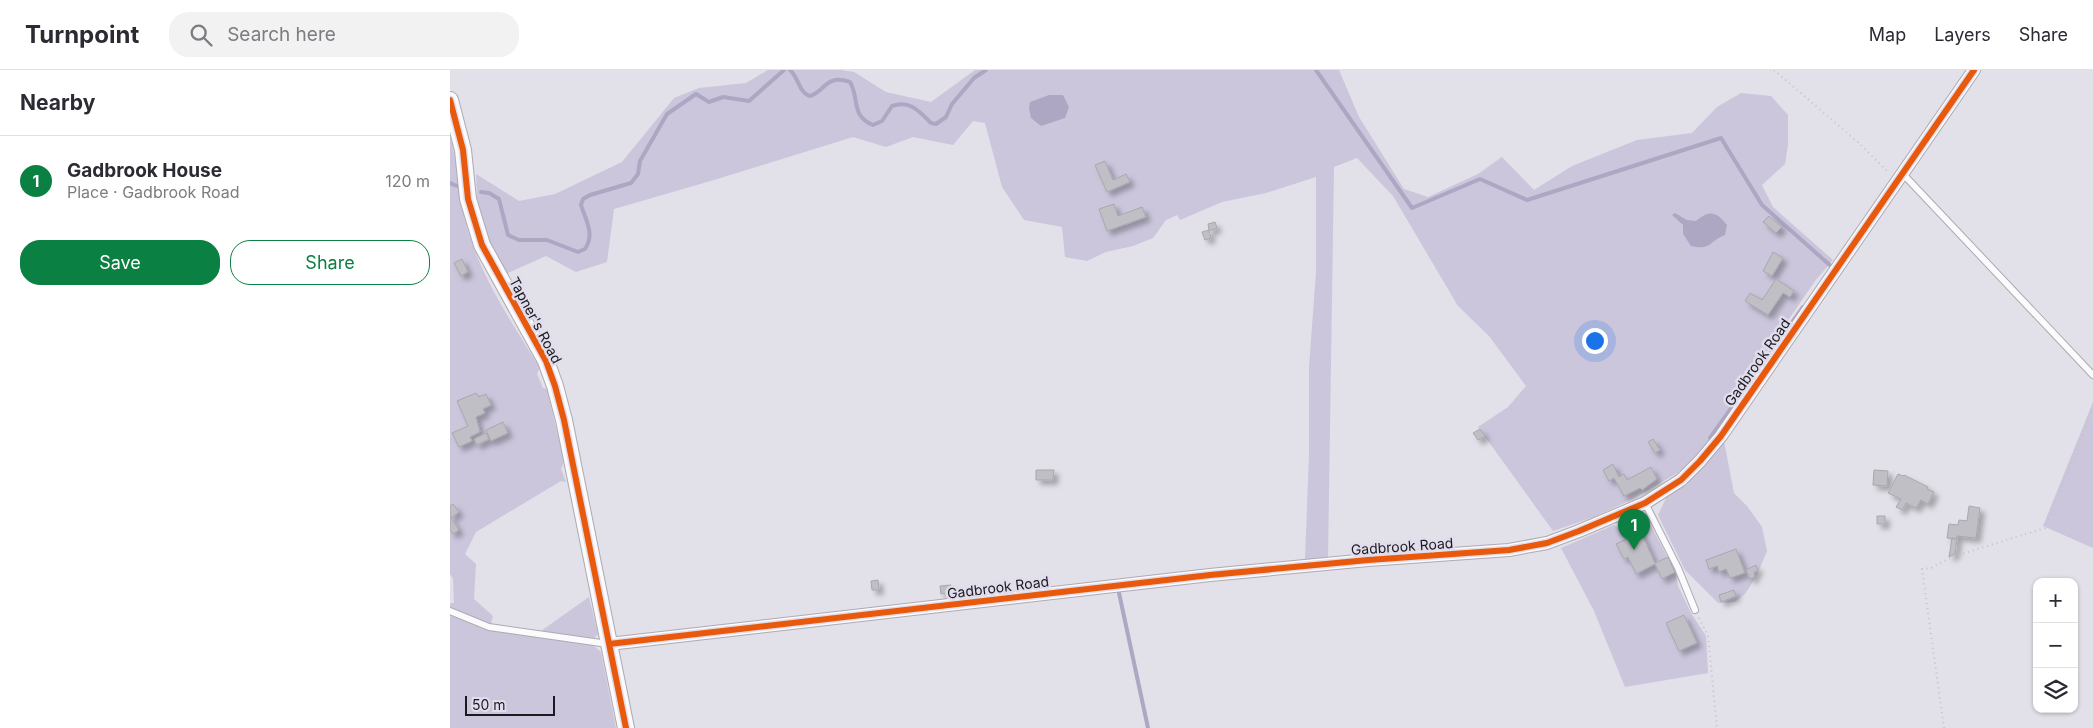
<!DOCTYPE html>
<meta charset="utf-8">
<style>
:root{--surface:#fff;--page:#f2f2f3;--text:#2b2b33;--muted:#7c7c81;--line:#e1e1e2;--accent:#0b8043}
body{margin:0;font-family:Inter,sans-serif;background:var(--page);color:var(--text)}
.controls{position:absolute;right:15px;bottom:15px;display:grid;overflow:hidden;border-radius:10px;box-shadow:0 1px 4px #0004}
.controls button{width:45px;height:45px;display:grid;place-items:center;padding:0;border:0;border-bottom:1px solid var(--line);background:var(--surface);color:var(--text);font:25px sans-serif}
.scale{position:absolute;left:15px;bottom:12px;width:90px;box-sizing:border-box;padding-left:5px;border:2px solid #1b1a1f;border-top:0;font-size:14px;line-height:18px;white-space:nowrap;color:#1b1a1f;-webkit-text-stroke:4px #e1ddec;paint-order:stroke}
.you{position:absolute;left:1144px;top:270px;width:18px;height:18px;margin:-12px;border:4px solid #fff;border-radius:50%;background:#1a73e8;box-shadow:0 0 0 8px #1a73e833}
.badge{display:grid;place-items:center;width:32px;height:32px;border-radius:50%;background:var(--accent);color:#fff;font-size:16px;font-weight:700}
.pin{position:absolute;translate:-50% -41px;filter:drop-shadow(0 1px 2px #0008)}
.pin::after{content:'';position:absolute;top:26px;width:18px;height:15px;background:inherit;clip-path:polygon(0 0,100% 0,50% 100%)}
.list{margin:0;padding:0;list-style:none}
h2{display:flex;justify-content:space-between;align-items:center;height:65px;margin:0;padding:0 20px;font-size:21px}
h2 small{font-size:16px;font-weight:400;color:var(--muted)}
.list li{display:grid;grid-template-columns:32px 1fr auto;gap:15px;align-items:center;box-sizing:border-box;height:90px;padding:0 20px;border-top:1px solid var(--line)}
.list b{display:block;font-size:19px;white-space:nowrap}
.list p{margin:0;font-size:16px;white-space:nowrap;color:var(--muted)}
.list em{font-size:16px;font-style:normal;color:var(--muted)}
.actions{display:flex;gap:10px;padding:15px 20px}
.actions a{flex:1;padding:11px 0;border:1px solid var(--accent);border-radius:20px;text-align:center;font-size:18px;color:var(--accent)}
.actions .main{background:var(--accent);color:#fff}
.icon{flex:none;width:28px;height:28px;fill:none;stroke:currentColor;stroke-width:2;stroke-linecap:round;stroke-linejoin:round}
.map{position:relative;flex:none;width:1643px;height:658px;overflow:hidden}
header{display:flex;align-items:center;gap:30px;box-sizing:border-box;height:70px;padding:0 25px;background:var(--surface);border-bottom:1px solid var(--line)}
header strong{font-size:24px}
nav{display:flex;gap:28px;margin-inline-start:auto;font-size:18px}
.search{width:350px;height:45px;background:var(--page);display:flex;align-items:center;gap:12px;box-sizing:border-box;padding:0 18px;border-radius:20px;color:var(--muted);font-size:19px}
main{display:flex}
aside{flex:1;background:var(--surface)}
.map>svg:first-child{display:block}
</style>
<header>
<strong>Turnpoint</strong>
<div class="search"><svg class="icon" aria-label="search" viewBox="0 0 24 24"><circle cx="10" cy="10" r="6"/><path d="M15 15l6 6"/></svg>Search here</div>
<nav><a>Map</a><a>Layers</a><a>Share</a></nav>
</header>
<main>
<aside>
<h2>Nearby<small></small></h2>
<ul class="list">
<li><span class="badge">1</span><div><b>Gadbrook House</b><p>Place · Gadbrook Road</p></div><em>120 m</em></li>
</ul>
<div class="actions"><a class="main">Save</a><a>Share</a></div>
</aside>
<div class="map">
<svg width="1643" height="658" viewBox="0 0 1643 658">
<defs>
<filter id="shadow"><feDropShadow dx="4.5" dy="4.5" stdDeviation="2.5" flood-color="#0004"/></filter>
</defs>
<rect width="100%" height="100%" fill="#e2e0e8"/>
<path fill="#cbc6dc" d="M318 0H391L404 2 436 22 481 32 525 0H889L909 47 954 119 978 127 1028 104 1052 87 1084 120 1122 96 1187 70 1242 63 1267 37 1291 23 1321 26 1338 45V75L1335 94 1312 115 1323 137 1383 190 1365 211 1313 287 1309 302 1254 379 1231 401 1183 429 1144 447 1103 461 1028 357 1058 337 1076 316 1039 266 1008 236 943 126 907 88 884 97 878 488 855 490 859 384V297L866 202V107L816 123 772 132 730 150 727 145 716 150 703 168 683 176 656 182 637 191 615 187 612 157 574 150 552 117 535 53 523 51 503 75 463 67 436 77 403 67 264 110 164 139 157 192 126 202 96 186 56 204 28 149 26 104 69 131 105 124 172 92 224 28 249 18 296 13Z
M0 66C7 90 7 116 13 141 25 199 59 248 90 298L87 304 93 318 97 319 114 392 111 399 116 412 111 411 26 462 15 484 26 494 24 529 43 546 41 554 91 561 139 527 148 564 143 569 144 576 151 582 166 658H0V533H4L3 509 0 504Z
M1643 332V478L1593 456Z
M1274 371 1284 423 1297 436 1312 457 1317 481 1307 505 1295 524 1285 532 1268 533 1235 500 1208 445 1217 426 1236 415Z
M1190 444 1196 446 1225 502 1228 516 1241 543 1256 566 1258 603 1175 617 1144 541 1111 478 1164 455 1169 458 1177 454 1179 448Z"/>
<path fill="#aea7c4" d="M599 25H613L619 37 615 48 591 56 581 48 579 38 580 32Z
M1225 143 1237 150 1246 151C1259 140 1266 141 1277 155L1275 165C1259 171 1261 181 1241 176L1233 164V155L1222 145Z"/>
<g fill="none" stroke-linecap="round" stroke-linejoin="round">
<path stroke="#aea7c4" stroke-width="4" d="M340 0C349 8 349 23 360 26 375 22 376 3 400 12 410 29 400 45 423 55L432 51 442 36C460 30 469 41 481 53L486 54 496 47 502 34 524 8 536 0
M866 0 962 138 1030 109 1077 130 1271 68 1312 135 1382 197
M0 113 7 116
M31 122 39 123 49 129 58 165 69 170H97L128 182 135 179C145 164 136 151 131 135L133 129 140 125 181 113 188 104 190 91 217 44 246 24 259 32 273 27 299 31 334 0
M1260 368 1353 237
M669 523 698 658"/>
</g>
<path fill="#c0bfc5" stroke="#a9a7ae" filter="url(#shadow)" d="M655 91 663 110 676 104 680 112 657 122 645 95Z
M664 134 668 146 692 137 696 147 657 161 649 139Z
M1319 146 1332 157 1326 163 1313 152Z
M765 152 767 158 759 161 761 168 755 170 752 162 759 160 758 154Z
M1323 182 1333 188 1322 206 1313 201Z
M12 189 18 202 11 206 4 193Z
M1326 209 1344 221 1340 227 1333 223 1318 245 1295 231 1300 223 1312 230Z
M26 323 29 327 36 324 41 335 33 339 35 343 26 347 30 362 20 367 22 371 9 377 2 363 18 356 7 331Z
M53 352 58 363 41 371 36 360Z
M1030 359 1035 366 1028 370 1023 363Z
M36 363 39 369 27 375 24 369Z
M1203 369 1210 380 1205 383 1198 372Z
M1163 394 1169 407 1174 404 1177 410 1201 397 1207 409 1192 420 1190 418 1174 426 1164 408 1159 411 1153 400Z
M586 400H604L603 410H586Z
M1424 400 1438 401 1437 416 1423 415Z
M1448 404 1453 406 1454 405 1478 417 1477 419 1484 422 1478 434 1471 430 1466 438 1456 433 1452 440 1446 437 1451 429 1438 423Z
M3 434 9 442 1 448 9 460 3 464 0 460V436Z
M1519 436 1530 438 1526 468 1507 466V469L1497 468 1499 454 1508 455 1509 450 1517 451Z
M1427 446H1435V454H1427Z
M1191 462 1205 493 1218 487 1225 502 1212 509 1205 494 1186 504 1178 487 1174 489 1166 474Z
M1502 468 1507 469 1505 484 1499 487Z
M1286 479 1295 503 1280 508 1276 499 1269 502 1267 496 1259 499 1256 490Z
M1306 495 1308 501 1304 502 1305 507 1300 509 1296 500Z
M428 510 429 520H422L421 511Z
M501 515V522L491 524 490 516Z
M1284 520 1286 526 1271 532 1269 525Z
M1234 545 1247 573 1229 581 1216 553Z"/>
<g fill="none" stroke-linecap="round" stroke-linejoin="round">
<defs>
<path id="service" d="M1453 104 1643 305
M1195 433 1228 498 1245 540
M0 541 39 557 158 574"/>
<path id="minor" d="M159 574 760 505 918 490 1059 480 1097 473 1129 461 1195 433 1231 410 1250 391 1271 366 1524 0"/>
<path id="tertiary" d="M0 30 13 80 18 129 32 175 96 291 105 316 114 350 176 658"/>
</defs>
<use href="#service" stroke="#acabb1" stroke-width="8"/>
<use href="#minor" stroke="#acabb1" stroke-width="14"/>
<use href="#tertiary" stroke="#acabb1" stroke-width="18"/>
<path stroke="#c4c2c5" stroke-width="2" stroke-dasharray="1 4" stroke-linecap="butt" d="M1324 0 1410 74 1438 102
M1249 548 1258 566 1267 658
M1494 658 1472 499 1481 498 1502 487 1595 458 1643 338"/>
<use href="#service" stroke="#fbfafc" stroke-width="6"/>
<use href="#minor" stroke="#fbfafc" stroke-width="12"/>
<use href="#tertiary" stroke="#fbfafc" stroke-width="16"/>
<defs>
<path id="cycleway" d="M0 30 13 80 18 129 32 175 96 291 105 316 114 350 176 658
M159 574 760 505 918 490 1059 480 1097 473 1129 461 1195 433 1231 410 1250 391 1271 366 1524 0"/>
</defs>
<use href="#cycleway" stroke="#e1ddec" stroke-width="9"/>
<use href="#cycleway" stroke="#e8590c" stroke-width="6"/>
</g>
<g text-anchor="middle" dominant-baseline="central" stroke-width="5" stroke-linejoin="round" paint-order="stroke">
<g font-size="14" fill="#1b1a1f" stroke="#e1ddec">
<text transform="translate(86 250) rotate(62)">Tapner's Road</text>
<text transform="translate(1307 292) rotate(-55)">Gadbrook Road</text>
<text transform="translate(952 476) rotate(-4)">Gadbrook Road</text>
<text transform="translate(548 517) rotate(-7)">Gadbrook Road</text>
</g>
</g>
</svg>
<div class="controls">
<button>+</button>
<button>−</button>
<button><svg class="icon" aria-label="layers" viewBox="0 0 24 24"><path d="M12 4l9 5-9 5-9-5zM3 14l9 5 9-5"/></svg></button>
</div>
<div class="scale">50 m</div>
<div class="you"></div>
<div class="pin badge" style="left:1184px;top:480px">1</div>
</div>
</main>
